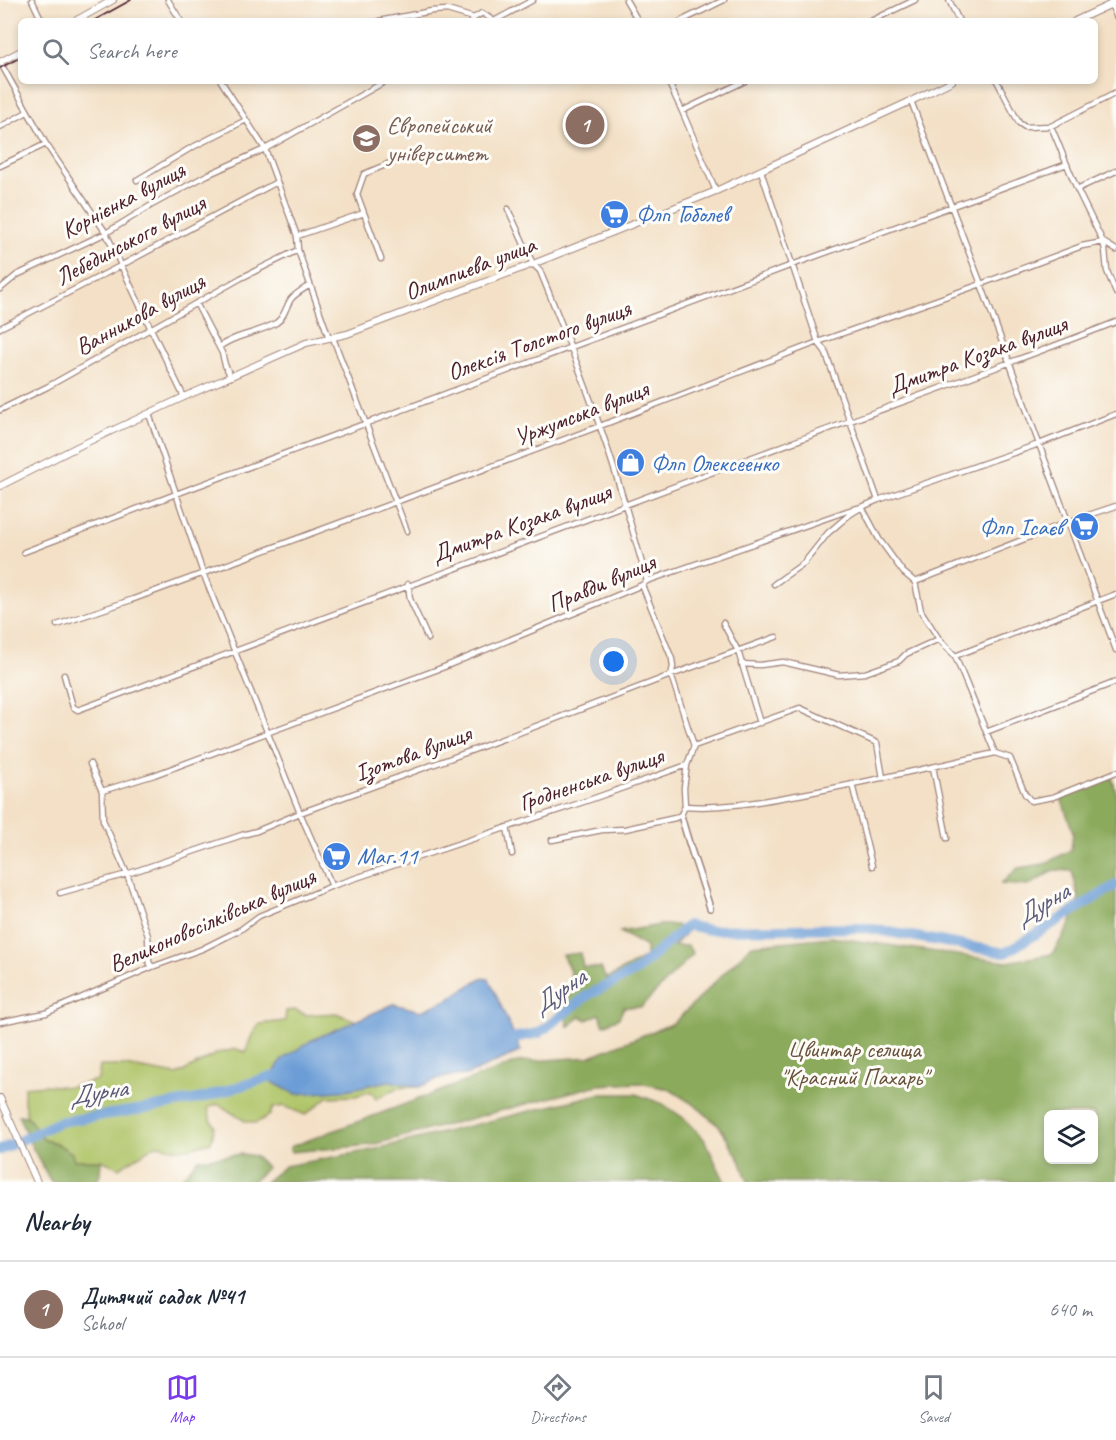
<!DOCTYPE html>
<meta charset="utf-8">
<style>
:root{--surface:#fff;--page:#f2f2f3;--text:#1f2937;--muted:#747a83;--line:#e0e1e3;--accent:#7c3aed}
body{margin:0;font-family:Caveat,sans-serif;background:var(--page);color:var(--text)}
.controls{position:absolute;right:18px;bottom:18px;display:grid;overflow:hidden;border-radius:9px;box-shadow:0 3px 9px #0003}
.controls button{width:54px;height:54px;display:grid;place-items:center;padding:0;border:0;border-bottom:2px solid var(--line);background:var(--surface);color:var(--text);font:30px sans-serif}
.you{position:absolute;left:614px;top:662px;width:21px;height:21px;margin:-15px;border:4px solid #fff;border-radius:50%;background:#1a73e8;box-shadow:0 0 0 9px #1a73e833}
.badge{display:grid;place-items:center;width:39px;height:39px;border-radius:50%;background:var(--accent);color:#fff;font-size:20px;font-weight:700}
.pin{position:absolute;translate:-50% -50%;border:3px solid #fff;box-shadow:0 2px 6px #0006}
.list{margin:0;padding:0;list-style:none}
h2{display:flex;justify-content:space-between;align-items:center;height:78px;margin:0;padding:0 24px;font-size:26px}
h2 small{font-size:20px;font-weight:400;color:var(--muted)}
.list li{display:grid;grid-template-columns:39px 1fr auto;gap:18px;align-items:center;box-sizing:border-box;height:96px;padding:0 24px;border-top:2px solid var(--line)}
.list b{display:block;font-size:22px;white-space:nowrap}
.list p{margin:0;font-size:20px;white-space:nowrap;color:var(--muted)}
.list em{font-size:20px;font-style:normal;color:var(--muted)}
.icon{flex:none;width:33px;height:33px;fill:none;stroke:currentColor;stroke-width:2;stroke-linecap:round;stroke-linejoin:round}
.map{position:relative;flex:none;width:1116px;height:1182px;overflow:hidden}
.search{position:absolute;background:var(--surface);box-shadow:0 3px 9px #0003;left:18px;right:18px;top:18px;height:66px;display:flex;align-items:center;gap:15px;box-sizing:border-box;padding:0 21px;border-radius:9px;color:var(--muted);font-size:22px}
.sheet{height:174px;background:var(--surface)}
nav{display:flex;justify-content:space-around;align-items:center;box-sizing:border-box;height:84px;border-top:2px solid var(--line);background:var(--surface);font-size:16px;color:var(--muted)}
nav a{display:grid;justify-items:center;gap:3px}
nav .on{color:var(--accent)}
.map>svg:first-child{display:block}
</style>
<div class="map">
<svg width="1116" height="1182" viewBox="0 0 1116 1182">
<rect width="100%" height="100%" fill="#fdfcf7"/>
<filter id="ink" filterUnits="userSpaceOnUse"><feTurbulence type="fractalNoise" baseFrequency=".0167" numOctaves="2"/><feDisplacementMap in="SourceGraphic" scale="12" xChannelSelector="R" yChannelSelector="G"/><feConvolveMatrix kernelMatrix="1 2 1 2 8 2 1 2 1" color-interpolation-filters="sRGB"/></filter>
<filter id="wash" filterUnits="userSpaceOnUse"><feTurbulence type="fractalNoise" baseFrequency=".008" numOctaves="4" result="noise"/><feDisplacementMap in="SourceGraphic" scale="24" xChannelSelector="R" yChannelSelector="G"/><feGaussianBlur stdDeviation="1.35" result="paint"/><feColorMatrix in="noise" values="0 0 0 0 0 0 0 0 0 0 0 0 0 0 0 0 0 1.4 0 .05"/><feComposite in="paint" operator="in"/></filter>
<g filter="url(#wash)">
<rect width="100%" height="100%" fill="#f3e0c6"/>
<path fill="#afc468" stroke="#7c724a" stroke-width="1.5" d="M394 1004 389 1081 419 1087 397 1088 376 1099 372 1092 364 1093 356 1096 328 1097 305 1115 284 1106 273 1108 270 1115 256 1123 245 1121 218 1104 208 1108 210 1118 215 1126 211 1142C200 1145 187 1150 176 1149 169 1148 163 1145 156 1145L119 1168 101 1160H73L56 1143 44 1140 27 1116 24 1103V1087L45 1085 69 1087 98 1080 100 1066H125L177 1075 218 1053 236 1049 246 1052C249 1042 252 1031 260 1024L285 1021 286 1011 295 1010 307 1015 336 1013 356 1021Z"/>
<path fill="#8baa5c" stroke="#6a6444" stroke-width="1.5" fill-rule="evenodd" d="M1112 777 1116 791V1182H748L740 1160 720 1127 696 1106 669 1089 639 1083 598 1085 371 1145 291 1152 290 1147 518 1062 588 1057 674 1023 752 945 831 937 1007 962 1052 954 1070 925 1079 898 1072 871 1054 870 1028 886 1001 884 1018 868 1044 864 1071 850 1073 832 1061 798ZM1048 1114H1094V1160H1048Z
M660 925H677L684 935 674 946H688L693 954 641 1007H624L619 1018 604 1025 599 1014 587 1020 580 1016 568 1027 564 1008C575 985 575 977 562 955L580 953 583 967 601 968 606 979 646 957V947L620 932Z
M599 1094H636L663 1104 685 1119 704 1139 725 1182H265L285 1166 372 1150Z
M18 1115 27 1116 44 1140 56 1143 72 1153 74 1160H101L100 1174 97 1182H51L31 1145Z
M242 1154 255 1156 267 1168 252 1182H178L198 1159Z"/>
<path fill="#6c9dd6" stroke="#5b5e80" stroke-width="1.5" d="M481 978 489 979 521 1051 467 1075 442 1077 419 1087 389 1081 341 1091 295 1094 270 1081 281 1060 312 1040 394 1004 421 1011 449 999Z"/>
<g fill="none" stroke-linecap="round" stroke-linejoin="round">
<path stroke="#6c9dd6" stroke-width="10" d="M502 1040 539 1033 588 995 636 971 688 925 709 930 867 928 1005 953 1116 885
M0 1150 59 1122 150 1108 203 1098 269 1077 285 1075"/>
</g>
</g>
<g filter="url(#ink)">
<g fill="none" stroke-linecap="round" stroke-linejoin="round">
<defs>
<path id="minor" d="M32 0 42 21
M168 0 181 21
M626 0 638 21
M949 0 959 21
M1111 0V4L1116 16
M474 18 482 13 494 21
M379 21 432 11 447 10 474 18 472 21
M494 21 533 0
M681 21 724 0
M871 21 915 0
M0 62 46 144 106 233 151 329 184 397
M221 81 265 149 297 236 298 250 329 338
M668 81 682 111 716 191
M997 81 1019 123 1025 127 1051 126 1116 93
M911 101 981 284 1039 444 1116 650
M682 111 745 81
M1051 126 1077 189 1103 242 1105 250 1107 271 1116 293
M0 127 27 112
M0 166 46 144
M761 171 818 342 825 351 878 500
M137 180 189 149 246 120
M1077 189 1116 171
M508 209 533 264 540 271C561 322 581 372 599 424 618 476 632 529 647 581
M364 213 381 259
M297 236 364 213 357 194 364 174 402 158
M0 289 17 275 106 233 150 206 207 175 265 149 386 81
M196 303 222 353 225 365 231 377
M0 328 122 265 277 182
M333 338 407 531
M219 347C236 334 257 334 276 323 285 317 285 308 291 299 296 293 304 289 310 285
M0 410 47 387 241 278 298 250
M149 414 203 573 300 813 332 886
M24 552 176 494 792 265 1067 164
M915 582 1068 522 1116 506
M408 584 410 599 428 639
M774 584 804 563 828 533 849 515 862 507 879 539 903 572 915 582 921 611 939 639 955 656 995 753 1010 758 1025 794 1031 801 1053 797 1116 772
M642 585 672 659 673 667 671 675 694 746 687 765 684 788 685 806
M723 623 738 651 760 723
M57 625 131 600 396 502 600 426 818 342 981 284 1082 246 1103 242 1116 250
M955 656 1116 594
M741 664 760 665 783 662 839 675 865 673 899 661 906 654 939 639
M64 675 73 707 78 710C311 621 544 534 777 448 890 406 1004 366 1116 322
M986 732 1116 682
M694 746 800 708 877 743 883 778
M90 764 102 791 103 820 127 874 148 936 149 962 152 967
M933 767 947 838
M852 784 872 866
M102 791 154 775 444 667 642 585 647 581 847 511 862 507 878 500 1039 444 1116 414
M507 827 512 854
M552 840 602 830 625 829 675 818 681 815 685 806C725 809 763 801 803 794 867 782 931 767 995 753
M60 893 127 874 242 835 257 831 300 813 476 749 671 675 776 637
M0 1022 46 1013 152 967 202 949 240 930 259 916 332 886 592 799 687 765"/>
<path id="tertiary" d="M681 815C689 847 701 877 710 908"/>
<path id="secondary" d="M75 21 113 0
M1075 21 1116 2
M0 62 21 51
M0 486 79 446 184 397 306 343 347 334 533 264 716 191 911 101 952 81
M0 1098 37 1182"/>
</defs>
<use href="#minor" stroke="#9e8078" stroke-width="7"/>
<use href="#tertiary" stroke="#9e8078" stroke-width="8"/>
<use href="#secondary" stroke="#9e8078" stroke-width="8"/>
<use href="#minor" stroke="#fff" stroke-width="4.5"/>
<use href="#tertiary" stroke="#fff" stroke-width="5"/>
<use href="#secondary" stroke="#fff" stroke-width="6"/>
<path stroke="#4a1f2b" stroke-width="1.5" d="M93 21 131 0
M0 68 21 57"/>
</g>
</g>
<defs>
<symbol id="university-disc" viewBox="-11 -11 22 22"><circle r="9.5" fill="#8d6e63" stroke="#fdfcf7"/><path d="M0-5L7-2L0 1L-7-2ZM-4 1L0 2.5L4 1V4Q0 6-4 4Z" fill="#fff"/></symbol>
<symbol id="supermarket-disc" viewBox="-11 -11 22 22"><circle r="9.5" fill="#3f7fe0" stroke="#fdfcf7"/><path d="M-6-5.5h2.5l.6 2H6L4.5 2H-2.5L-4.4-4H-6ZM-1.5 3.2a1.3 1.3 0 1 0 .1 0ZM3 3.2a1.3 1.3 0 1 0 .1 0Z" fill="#fff"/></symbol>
<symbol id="shop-disc" viewBox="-11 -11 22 22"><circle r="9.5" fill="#3f7fe0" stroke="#fdfcf7"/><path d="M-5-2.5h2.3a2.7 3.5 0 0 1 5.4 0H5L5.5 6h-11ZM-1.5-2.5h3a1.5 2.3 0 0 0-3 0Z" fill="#fff"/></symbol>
</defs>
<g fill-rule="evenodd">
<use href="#university-disc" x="350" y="122" width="33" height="33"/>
<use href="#supermarket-disc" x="598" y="198" width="33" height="33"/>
<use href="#shop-disc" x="614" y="446" width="33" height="33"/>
<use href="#supermarket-disc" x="1068" y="510" width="33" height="33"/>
<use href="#supermarket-disc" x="320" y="840" width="33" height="33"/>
</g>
<g text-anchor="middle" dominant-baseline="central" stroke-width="6" stroke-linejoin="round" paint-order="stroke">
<g font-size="24" fill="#785e54" stroke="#fdfcf7" text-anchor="start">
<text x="387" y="125">Європейський<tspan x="387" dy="28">університет</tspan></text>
</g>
<g font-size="24" fill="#4a1f2b" stroke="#fdfcf7">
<text transform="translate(123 200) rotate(-28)">Корнієнка вулиця</text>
<text transform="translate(130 240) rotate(-28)">Лебединського вулиця</text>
<text transform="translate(470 268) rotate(-21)">Олимпиева улица</text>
<text transform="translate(140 314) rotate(-29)">Ванникова вулиця</text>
<text transform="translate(539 340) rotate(-20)">Олексія Толстого вулиця</text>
<text transform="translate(977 355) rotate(-20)">Дмитра Козака вулиця</text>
<text transform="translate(581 413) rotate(-21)">Уржумська вулиця</text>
<text transform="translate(521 523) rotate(-20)">Дмитра Козака вулиця</text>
<text transform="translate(601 583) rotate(-23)">Правди вулиця</text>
<text transform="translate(413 753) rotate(-20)">Ізотова вулиця</text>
<text transform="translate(591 779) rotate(-19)">Гродненська вулиця</text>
<text transform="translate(212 920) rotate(-24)">Великоновосілківська вулиця</text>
</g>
<g font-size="24" fill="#366cbe" stroke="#fdfcf7" text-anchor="start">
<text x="636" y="214">Флп Гоболев</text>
<text x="651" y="463">Флп Олексеенко</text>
<text x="1063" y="527" text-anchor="end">Флп Ісаєв</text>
<text x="357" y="856">Маг.11</text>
</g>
<g font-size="24" fill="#68513d" stroke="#fdfcf7">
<text x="854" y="1049">Цвинтар селища<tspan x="854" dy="28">"Красний Пахарь"</tspan></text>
</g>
<g font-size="26" font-style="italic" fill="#595878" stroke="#fdfcf7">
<text transform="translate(1042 904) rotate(-31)">Дурна</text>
<text transform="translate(559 991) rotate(-35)">Дурна</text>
<text transform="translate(98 1092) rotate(-9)">Дурна</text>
</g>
</g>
</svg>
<div class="controls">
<button><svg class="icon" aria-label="layers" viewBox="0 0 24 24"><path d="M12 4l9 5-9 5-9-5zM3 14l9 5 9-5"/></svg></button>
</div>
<div class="you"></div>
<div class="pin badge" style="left:585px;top:125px;background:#8d6e63">1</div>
<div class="search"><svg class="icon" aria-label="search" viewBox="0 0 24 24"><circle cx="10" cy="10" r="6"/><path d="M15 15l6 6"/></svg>Search here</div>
</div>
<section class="sheet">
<h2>Nearby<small></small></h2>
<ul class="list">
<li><span class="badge" style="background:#8d6e63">1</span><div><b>Дитячий садок №41</b><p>School</p></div><em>640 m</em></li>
</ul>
</section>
<nav>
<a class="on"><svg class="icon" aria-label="map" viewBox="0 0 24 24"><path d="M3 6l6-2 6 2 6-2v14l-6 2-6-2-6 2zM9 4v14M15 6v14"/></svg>Map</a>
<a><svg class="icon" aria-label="directions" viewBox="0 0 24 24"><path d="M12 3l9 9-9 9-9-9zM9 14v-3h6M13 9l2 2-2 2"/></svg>Directions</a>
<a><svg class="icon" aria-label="saved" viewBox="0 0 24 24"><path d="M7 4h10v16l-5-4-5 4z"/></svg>Saved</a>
</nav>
